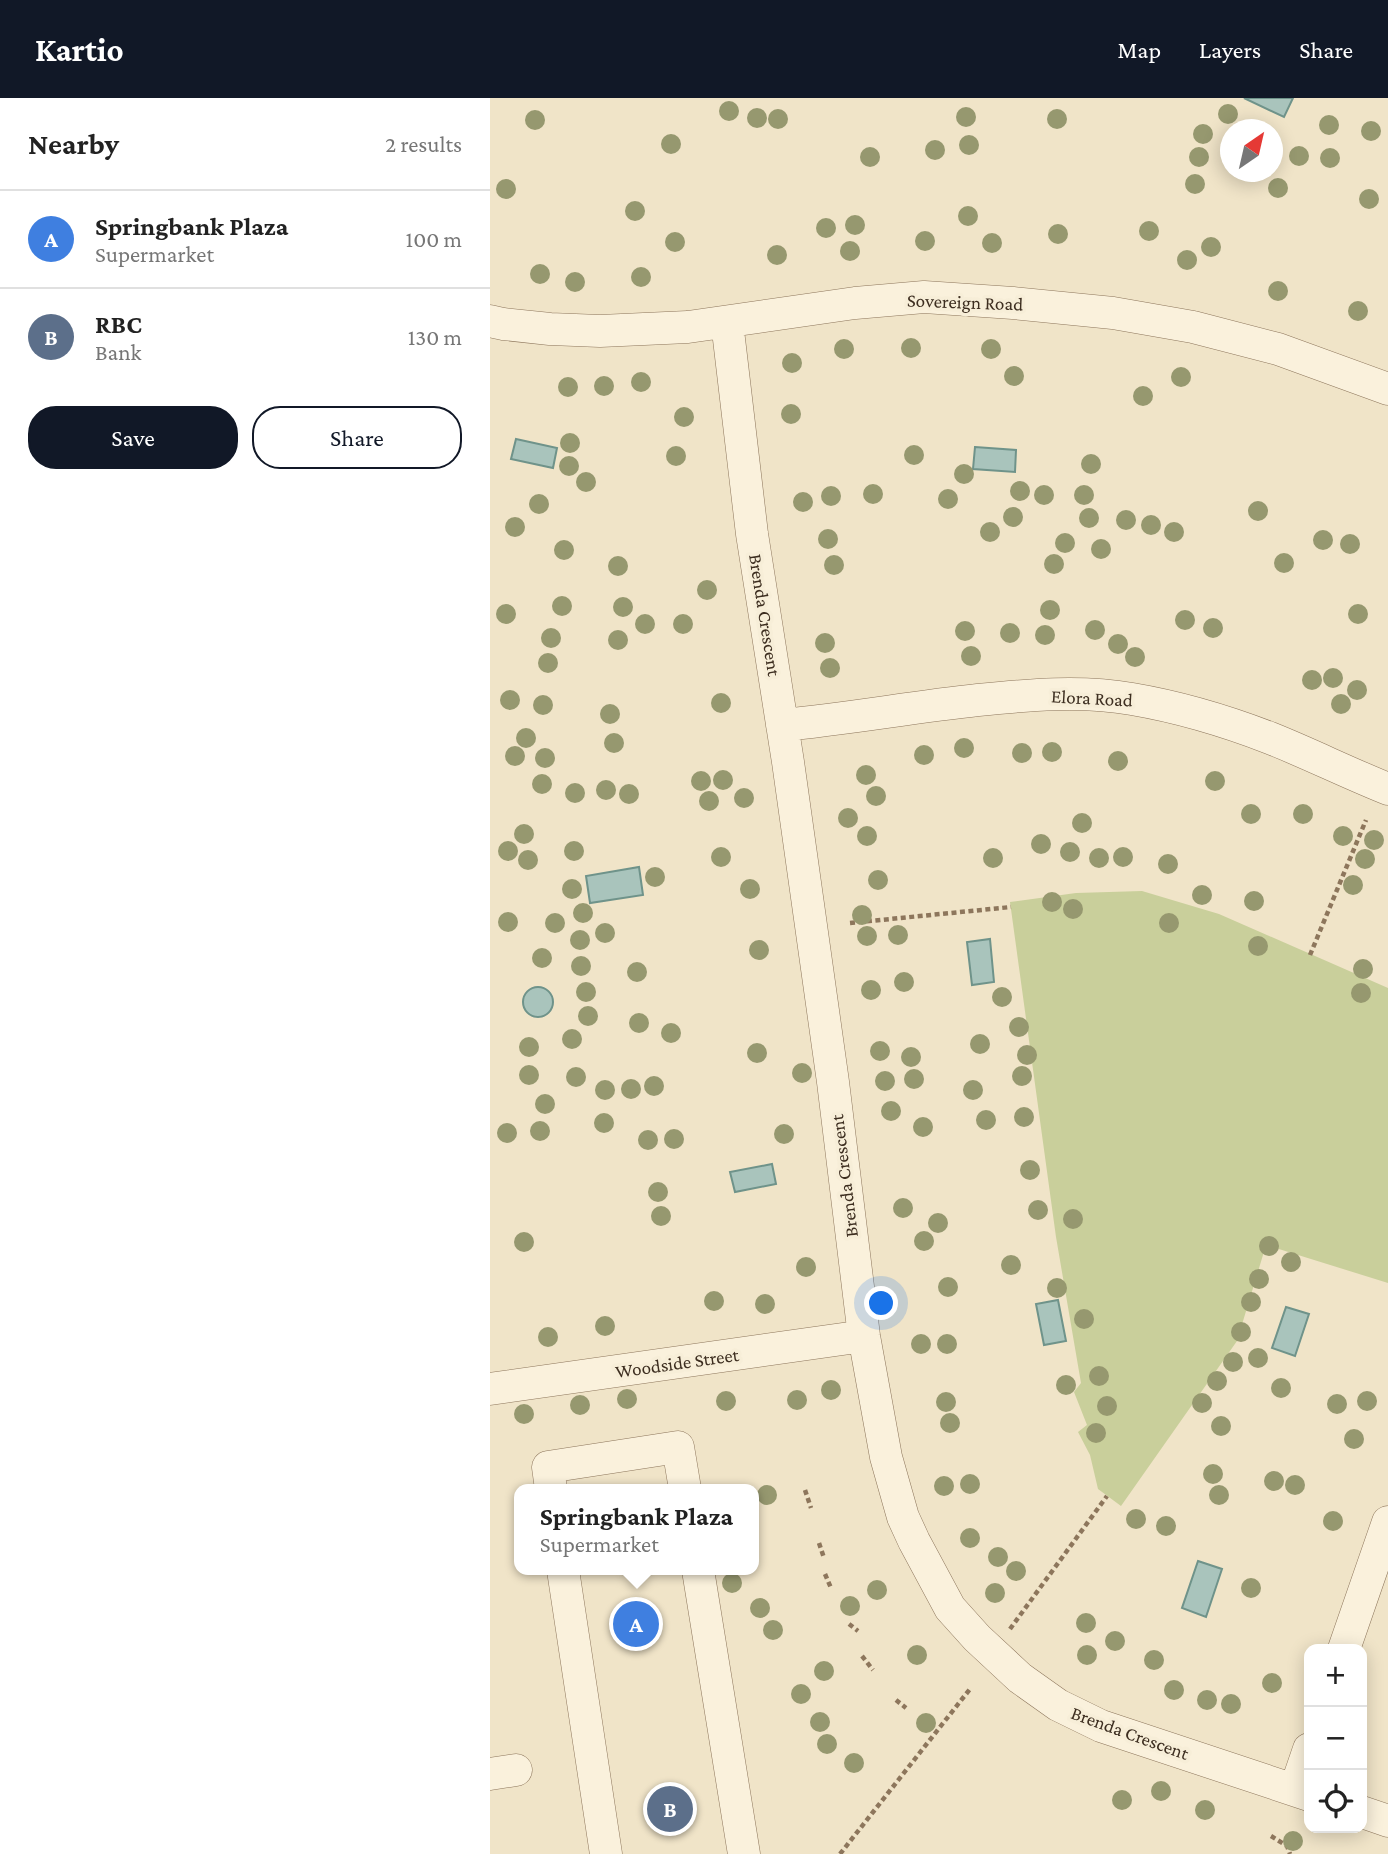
<!DOCTYPE html>
<meta charset="utf-8">
<style>
:root{--surface:#fff;--page:#f2f2f2;--text:#222;--muted:#767676;--line:#e0e0e0;--accent:#111827}
body{margin:0;font-family:"Crimson Pro",serif;background:var(--page);color:var(--text)}
.controls{position:absolute;right:21px;bottom:21px;display:grid;overflow:hidden;border-radius:14px;box-shadow:0 4px 18px #0003}
.controls button{width:63px;height:63px;display:grid;place-items:center;padding:0;border:0;border-bottom:2px solid var(--line);background:var(--surface);color:var(--text);font:35px sans-serif}
.compass{position:absolute;left:730px;top:21px;width:63px;height:63px;border-radius:50%;background:var(--surface);box-shadow:0 4px 18px #0003;rotate:34deg}
.you{position:absolute;left:392px;top:1206px;width:24px;height:24px;margin:-18px;border:5px solid #fff;border-radius:50%;background:#1a73e8;box-shadow:0 0 0 10px #1a73e833}
.badge{display:grid;place-items:center;width:46px;height:46px;border-radius:50%;background:var(--accent);color:#fff;font-size:23px;font-weight:700}
.pin{position:absolute;translate:-50% -50%;border:4px solid #fff;box-shadow:0 2px 7px #0006}
.popup{position:absolute;left:24px;top:1386px;width:245px;height:91px;box-sizing:border-box;display:grid;place-content:center;border-radius:14px;background:var(--surface);filter:drop-shadow(0 2px 5px #0005);font-size:23px;white-space:nowrap;color:var(--muted)}
.popup b{font-size:26px;color:var(--text)}
.popup::after{content:'';position:absolute;left:50%;top:100%;margin-left:-14px;border:14px solid transparent;border-top-color:var(--surface)}
.list{margin:0;padding:0;list-style:none}
h2{display:flex;justify-content:space-between;align-items:center;height:91px;margin:0;padding:0 28px;font-size:30px}
h2 small{font-size:23px;font-weight:400;color:var(--muted)}
.list li{display:grid;grid-template-columns:46px 1fr auto;gap:21px;align-items:center;box-sizing:border-box;height:98px;padding:0 28px;border-top:2px solid var(--line)}
.list b{display:block;font-size:26px;white-space:nowrap}
.list p{margin:0;font-size:23px;white-space:nowrap;color:var(--muted)}
.list em{font-size:23px;font-style:normal;color:var(--muted)}
.actions{display:flex;gap:14px;padding:21px 28px}
.actions a{flex:1;padding:16px 0;border:2px solid var(--accent);border-radius:28px;text-align:center;font-size:24px;color:var(--accent)}
.actions .main{background:var(--accent);color:#fff}
.icon{flex:none;width:38px;height:38px;fill:none;stroke:currentColor;stroke-width:2;stroke-linecap:round;stroke-linejoin:round}
.map{position:relative;flex:none;width:898px;height:1756px;overflow:hidden}
header{display:flex;align-items:center;gap:42px;box-sizing:border-box;height:98px;padding:0 35px;background:var(--accent);color:#fff}
header strong{font-size:33px}
nav{display:flex;gap:38px;margin-inline-start:auto;font-size:24px}
main{display:flex}
aside{flex:1;background:var(--surface)}
.map>svg:first-child{display:block}
</style>
<header>
<strong>Kartio</strong>
<nav><a>Map</a><a>Layers</a><a>Share</a></nav>
</header>
<main>
<aside>
<h2>Nearby<small>2 results</small></h2>
<ul class="list">
<li><span class="badge" style="background:#3f7fe0">A</span><div><b>Springbank Plaza</b><p>Supermarket</p></div><em>100 m</em></li>
<li><span class="badge" style="background:#5c6f8a">B</span><div><b>RBC</b><p>Bank</p></div><em>130 m</em></li>
</ul>
<div class="actions"><a class="main">Save</a><a>Share</a></div>
</aside>
<div class="map">
<svg width="898" height="1756" viewBox="0 0 898 1756">
<rect width="100%" height="100%" fill="#f0e4c8"/>
<path fill="#c9cf9b" d="M652 793 729 816 898 890V1185L776 1147 747 1243 631 1408 608 1391 600 1357 588 1334 597 1327 584 1294 591 1285 566 1139 520 804 586 795Z"/>
<path fill="#a9c4bc" stroke="#6f938a" stroke-width="2" d="M754 0H803L794 19Z
M26 341 67 350 63 370 21 361Z
M485 349 526 352 525 374 483 371Z
M149 769 153 797 100 805 96 778Z
M500 841 504 884 482 887 477 844Z
M33 904a15 15 0 1 1 30 0a15 15 0 1 1-30 0Z
M282 1066 286 1086 245 1094 240 1074Z
M568 1202 576 1243 554 1247 546 1206Z
M796 1209 819 1216 805 1258 782 1250Z
M708 1463 732 1471 716 1519 692 1510Z"/>
<g fill="none" stroke-linecap="round" stroke-linejoin="round">
<defs>
<path id="minor" d="M0 223 13 226 60 231 110 233 198 229 365 205 434 199 523 205 623 215 703 229 788 251 898 291
M237 224 262 436 298 664 343 984 374 1238 396 1359 413 1419 424 1443 460 1510 487 1540 530 1580 568 1607 611 1628 819 1697
M292 627C357 621 422 609 488 602 538 597 591 592 642 601 689 609 736 623 780 640 820 656 858 675 898 691
M0 1291 374 1238
M61 1391 58 1369 188 1349 195 1391
M73 1472 116 1756
M208 1472 254 1756
M854 1551 898 1424
M0 1676 26 1672
M805 1692 819 1651
M872 1714 898 1723"/>
</defs>
<use href="#minor" stroke="#8d765c" stroke-width="33"/>
<path stroke="#8d765c" stroke-width="4.5" stroke-dasharray="5 3.5" stroke-linecap="butt" d="M360 825 521 809
M820 857 876 722
M315 1392 321 1410
M329 1445 334 1460
M335 1476 341 1490
M359 1526 368 1533
M520 1531 617 1398
M372 1558 383 1572
M406 1602 416 1610
M781 1738 797 1748 800 1756
M350 1756 480 1591"/>
<use href="#minor" stroke="#faf1dc" stroke-width="32"/>
</g>
<g fill="#96986f">
<circle cx="239" cy="13" r="10"/>
<circle cx="738" cy="16" r="10"/>
<circle cx="476" cy="19" r="10"/>
<circle cx="267" cy="20" r="10"/>
<circle cx="288" cy="21" r="10"/>
<circle cx="567" cy="21" r="10"/>
<circle cx="45" cy="22" r="10"/>
<circle cx="839" cy="27" r="10"/>
<circle cx="881" cy="33" r="10"/>
<circle cx="713" cy="36" r="10"/>
<circle cx="181" cy="46" r="10"/>
<circle cx="479" cy="47" r="10"/>
<circle cx="445" cy="52" r="10"/>
<circle cx="809" cy="58" r="10"/>
<circle cx="380" cy="59" r="10"/>
<circle cx="709" cy="59" r="10"/>
<circle cx="840" cy="60" r="10"/>
<circle cx="705" cy="86" r="10"/>
<circle cx="788" cy="90" r="10"/>
<circle cx="16" cy="91" r="10"/>
<circle cx="879" cy="101" r="10"/>
<circle cx="145" cy="113" r="10"/>
<circle cx="478" cy="118" r="10"/>
<circle cx="365" cy="127" r="10"/>
<circle cx="336" cy="130" r="10"/>
<circle cx="659" cy="133" r="10"/>
<circle cx="568" cy="136" r="10"/>
<circle cx="435" cy="143" r="10"/>
<circle cx="185" cy="144" r="10"/>
<circle cx="502" cy="145" r="10"/>
<circle cx="721" cy="149" r="10"/>
<circle cx="360" cy="153" r="10"/>
<circle cx="287" cy="157" r="10"/>
<circle cx="697" cy="162" r="10"/>
<circle cx="50" cy="176" r="10"/>
<circle cx="151" cy="179" r="10"/>
<circle cx="85" cy="184" r="10"/>
<circle cx="788" cy="193" r="10"/>
<circle cx="868" cy="213" r="10"/>
<circle cx="421" cy="250" r="10"/>
<circle cx="354" cy="251" r="10"/>
<circle cx="501" cy="251" r="10"/>
<circle cx="302" cy="265" r="10"/>
<circle cx="524" cy="278" r="10"/>
<circle cx="691" cy="279" r="10"/>
<circle cx="151" cy="284" r="10"/>
<circle cx="114" cy="288" r="10"/>
<circle cx="78" cy="289" r="10"/>
<circle cx="653" cy="298" r="10"/>
<circle cx="301" cy="316" r="10"/>
<circle cx="194" cy="319" r="10"/>
<circle cx="80" cy="345" r="10"/>
<circle cx="424" cy="357" r="10"/>
<circle cx="186" cy="358" r="10"/>
<circle cx="601" cy="366" r="10"/>
<circle cx="79" cy="368" r="10"/>
<circle cx="474" cy="376" r="10"/>
<circle cx="96" cy="384" r="10"/>
<circle cx="530" cy="393" r="10"/>
<circle cx="383" cy="396" r="10"/>
<circle cx="554" cy="397" r="10"/>
<circle cx="594" cy="397" r="10"/>
<circle cx="341" cy="398" r="10"/>
<circle cx="458" cy="401" r="10"/>
<circle cx="313" cy="404" r="10"/>
<circle cx="49" cy="406" r="10"/>
<circle cx="768" cy="413" r="10"/>
<circle cx="523" cy="419" r="10"/>
<circle cx="599" cy="420" r="10"/>
<circle cx="636" cy="422" r="10"/>
<circle cx="661" cy="427" r="10"/>
<circle cx="25" cy="429" r="10"/>
<circle cx="500" cy="434" r="10"/>
<circle cx="684" cy="434" r="10"/>
<circle cx="338" cy="441" r="10"/>
<circle cx="833" cy="442" r="10"/>
<circle cx="575" cy="445" r="10"/>
<circle cx="860" cy="446" r="10"/>
<circle cx="611" cy="451" r="10"/>
<circle cx="74" cy="452" r="10"/>
<circle cx="794" cy="465" r="10"/>
<circle cx="564" cy="466" r="10"/>
<circle cx="344" cy="467" r="10"/>
<circle cx="128" cy="468" r="10"/>
<circle cx="217" cy="492" r="10"/>
<circle cx="72" cy="508" r="10"/>
<circle cx="133" cy="509" r="10"/>
<circle cx="560" cy="512" r="10"/>
<circle cx="16" cy="516" r="10"/>
<circle cx="868" cy="516" r="10"/>
<circle cx="695" cy="522" r="10"/>
<circle cx="155" cy="526" r="10"/>
<circle cx="193" cy="526" r="10"/>
<circle cx="723" cy="530" r="10"/>
<circle cx="605" cy="532" r="10"/>
<circle cx="475" cy="533" r="10"/>
<circle cx="520" cy="535" r="10"/>
<circle cx="555" cy="537" r="10"/>
<circle cx="61" cy="540" r="10"/>
<circle cx="128" cy="542" r="10"/>
<circle cx="335" cy="545" r="10"/>
<circle cx="628" cy="546" r="10"/>
<circle cx="481" cy="558" r="10"/>
<circle cx="645" cy="559" r="10"/>
<circle cx="58" cy="565" r="10"/>
<circle cx="340" cy="570" r="10"/>
<circle cx="843" cy="580" r="10"/>
<circle cx="822" cy="582" r="10"/>
<circle cx="867" cy="592" r="10"/>
<circle cx="20" cy="602" r="10"/>
<circle cx="231" cy="605" r="10"/>
<circle cx="851" cy="606" r="10"/>
<circle cx="53" cy="607" r="10"/>
<circle cx="120" cy="616" r="10"/>
<circle cx="36" cy="640" r="10"/>
<circle cx="124" cy="645" r="10"/>
<circle cx="474" cy="650" r="10"/>
<circle cx="562" cy="654" r="10"/>
<circle cx="532" cy="655" r="10"/>
<circle cx="434" cy="657" r="10"/>
<circle cx="25" cy="658" r="10"/>
<circle cx="55" cy="660" r="10"/>
<circle cx="628" cy="663" r="10"/>
<circle cx="376" cy="677" r="10"/>
<circle cx="233" cy="682" r="10"/>
<circle cx="211" cy="683" r="10"/>
<circle cx="725" cy="683" r="10"/>
<circle cx="52" cy="686" r="10"/>
<circle cx="116" cy="692" r="10"/>
<circle cx="85" cy="695" r="10"/>
<circle cx="139" cy="696" r="10"/>
<circle cx="386" cy="698" r="10"/>
<circle cx="254" cy="700" r="10"/>
<circle cx="219" cy="703" r="10"/>
<circle cx="761" cy="716" r="10"/>
<circle cx="813" cy="716" r="10"/>
<circle cx="358" cy="720" r="10"/>
<circle cx="592" cy="725" r="10"/>
<circle cx="34" cy="736" r="10"/>
<circle cx="377" cy="738" r="10"/>
<circle cx="853" cy="738" r="10"/>
<circle cx="884" cy="742" r="10"/>
<circle cx="551" cy="746" r="10"/>
<circle cx="18" cy="753" r="10"/>
<circle cx="84" cy="753" r="10"/>
<circle cx="580" cy="754" r="10"/>
<circle cx="231" cy="759" r="10"/>
<circle cx="633" cy="759" r="10"/>
<circle cx="503" cy="760" r="10"/>
<circle cx="609" cy="760" r="10"/>
<circle cx="875" cy="761" r="10"/>
<circle cx="38" cy="762" r="10"/>
<circle cx="678" cy="766" r="10"/>
<circle cx="165" cy="779" r="10"/>
<circle cx="388" cy="782" r="10"/>
<circle cx="863" cy="787" r="10"/>
<circle cx="82" cy="791" r="10"/>
<circle cx="260" cy="791" r="10"/>
<circle cx="712" cy="797" r="10"/>
<circle cx="764" cy="803" r="10"/>
<circle cx="562" cy="804" r="10"/>
<circle cx="583" cy="811" r="10"/>
<circle cx="93" cy="815" r="10"/>
<circle cx="372" cy="817" r="10"/>
<circle cx="18" cy="824" r="10"/>
<circle cx="65" cy="825" r="10"/>
<circle cx="679" cy="825" r="10"/>
<circle cx="115" cy="835" r="10"/>
<circle cx="408" cy="837" r="10"/>
<circle cx="377" cy="838" r="10"/>
<circle cx="90" cy="842" r="10"/>
<circle cx="768" cy="848" r="10"/>
<circle cx="269" cy="852" r="10"/>
<circle cx="52" cy="860" r="10"/>
<circle cx="91" cy="868" r="10"/>
<circle cx="873" cy="871" r="10"/>
<circle cx="147" cy="874" r="10"/>
<circle cx="414" cy="884" r="10"/>
<circle cx="381" cy="892" r="10"/>
<circle cx="96" cy="894" r="10"/>
<circle cx="871" cy="895" r="10"/>
<circle cx="512" cy="899" r="10"/>
<circle cx="98" cy="918" r="10"/>
<circle cx="149" cy="925" r="10"/>
<circle cx="529" cy="929" r="10"/>
<circle cx="181" cy="935" r="10"/>
<circle cx="82" cy="941" r="10"/>
<circle cx="490" cy="946" r="10"/>
<circle cx="39" cy="949" r="10"/>
<circle cx="390" cy="953" r="10"/>
<circle cx="267" cy="955" r="10"/>
<circle cx="537" cy="957" r="10"/>
<circle cx="421" cy="959" r="10"/>
<circle cx="312" cy="975" r="10"/>
<circle cx="39" cy="977" r="10"/>
<circle cx="532" cy="978" r="10"/>
<circle cx="86" cy="979" r="10"/>
<circle cx="424" cy="981" r="10"/>
<circle cx="395" cy="983" r="10"/>
<circle cx="164" cy="988" r="10"/>
<circle cx="141" cy="991" r="10"/>
<circle cx="115" cy="992" r="10"/>
<circle cx="483" cy="992" r="10"/>
<circle cx="55" cy="1006" r="10"/>
<circle cx="401" cy="1013" r="10"/>
<circle cx="534" cy="1019" r="10"/>
<circle cx="496" cy="1022" r="10"/>
<circle cx="114" cy="1025" r="10"/>
<circle cx="433" cy="1029" r="10"/>
<circle cx="50" cy="1033" r="10"/>
<circle cx="17" cy="1035" r="10"/>
<circle cx="294" cy="1036" r="10"/>
<circle cx="184" cy="1041" r="10"/>
<circle cx="158" cy="1042" r="10"/>
<circle cx="540" cy="1072" r="10"/>
<circle cx="168" cy="1094" r="10"/>
<circle cx="413" cy="1110" r="10"/>
<circle cx="548" cy="1112" r="10"/>
<circle cx="171" cy="1118" r="10"/>
<circle cx="583" cy="1121" r="10"/>
<circle cx="448" cy="1125" r="10"/>
<circle cx="434" cy="1143" r="10"/>
<circle cx="34" cy="1144" r="10"/>
<circle cx="779" cy="1148" r="10"/>
<circle cx="801" cy="1164" r="10"/>
<circle cx="521" cy="1167" r="10"/>
<circle cx="316" cy="1169" r="10"/>
<circle cx="769" cy="1181" r="10"/>
<circle cx="458" cy="1189" r="10"/>
<circle cx="567" cy="1190" r="10"/>
<circle cx="224" cy="1203" r="10"/>
<circle cx="761" cy="1204" r="10"/>
<circle cx="275" cy="1206" r="10"/>
<circle cx="594" cy="1221" r="10"/>
<circle cx="115" cy="1228" r="10"/>
<circle cx="751" cy="1234" r="10"/>
<circle cx="58" cy="1239" r="10"/>
<circle cx="431" cy="1246" r="10"/>
<circle cx="457" cy="1246" r="10"/>
<circle cx="768" cy="1260" r="10"/>
<circle cx="743" cy="1264" r="10"/>
<circle cx="609" cy="1278" r="10"/>
<circle cx="727" cy="1283" r="10"/>
<circle cx="576" cy="1287" r="10"/>
<circle cx="791" cy="1290" r="10"/>
<circle cx="341" cy="1292" r="10"/>
<circle cx="137" cy="1301" r="10"/>
<circle cx="307" cy="1302" r="10"/>
<circle cx="236" cy="1303" r="10"/>
<circle cx="877" cy="1303" r="10"/>
<circle cx="456" cy="1304" r="10"/>
<circle cx="712" cy="1305" r="10"/>
<circle cx="847" cy="1306" r="10"/>
<circle cx="90" cy="1307" r="10"/>
<circle cx="617" cy="1308" r="10"/>
<circle cx="34" cy="1316" r="10"/>
<circle cx="460" cy="1325" r="10"/>
<circle cx="731" cy="1328" r="10"/>
<circle cx="606" cy="1335" r="10"/>
<circle cx="864" cy="1341" r="10"/>
<circle cx="723" cy="1376" r="10"/>
<circle cx="784" cy="1383" r="10"/>
<circle cx="480" cy="1386" r="10"/>
<circle cx="805" cy="1387" r="10"/>
<circle cx="454" cy="1388" r="10"/>
<circle cx="277" cy="1397" r="10"/>
<circle cx="729" cy="1397" r="10"/>
<circle cx="646" cy="1421" r="10"/>
<circle cx="843" cy="1423" r="10"/>
<circle cx="676" cy="1428" r="10"/>
<circle cx="480" cy="1440" r="10"/>
<circle cx="508" cy="1459" r="10"/>
<circle cx="526" cy="1473" r="10"/>
<circle cx="242" cy="1485" r="10"/>
<circle cx="761" cy="1490" r="10"/>
<circle cx="387" cy="1492" r="10"/>
<circle cx="505" cy="1495" r="10"/>
<circle cx="360" cy="1508" r="10"/>
<circle cx="270" cy="1510" r="10"/>
<circle cx="596" cy="1525" r="10"/>
<circle cx="283" cy="1532" r="10"/>
<circle cx="625" cy="1543" r="10"/>
<circle cx="427" cy="1557" r="10"/>
<circle cx="597" cy="1557" r="10"/>
<circle cx="664" cy="1562" r="10"/>
<circle cx="334" cy="1573" r="10"/>
<circle cx="782" cy="1585" r="10"/>
<circle cx="684" cy="1592" r="10"/>
<circle cx="311" cy="1596" r="10"/>
<circle cx="717" cy="1602" r="10"/>
<circle cx="741" cy="1606" r="10"/>
<circle cx="330" cy="1624" r="10"/>
<circle cx="436" cy="1625" r="10"/>
<circle cx="337" cy="1646" r="10"/>
<circle cx="364" cy="1665" r="10"/>
<circle cx="671" cy="1693" r="10"/>
<circle cx="632" cy="1702" r="10"/>
<circle cx="715" cy="1712" r="10"/>
<circle cx="803" cy="1743" r="10"/>
</g>
<g text-anchor="middle" dominant-baseline="central" stroke-width="7" stroke-linejoin="round" paint-order="stroke">
<g font-size="19" fill="#3d2e20" stroke="#f7eed8">
<text transform="translate(475 204) rotate(2)">Sovereign Road</text>
<text transform="translate(275 517) rotate(81)">Brenda Crescent</text>
<text transform="translate(602 600) rotate(3)">Elora Road</text>
<text transform="translate(354 1078) rotate(-97)">Brenda Crescent</text>
<text transform="translate(187 1265) rotate(-8)">Woodside Street</text>
<text transform="translate(640 1635) rotate(20)">Brenda Crescent</text>
</g>
</g>
</svg>
<div class="controls">
<button>+</button>
<button>−</button>
<button><svg class="icon" aria-label="locate" viewBox="0 0 24 24"><circle cx="12" cy="12" r="6"/><path d="M12 2v4M12 18v4M2 12h4M18 12h4"/></svg></button>
</div>
<svg class="compass" viewBox="-18 -18 36 36"><path d="M0-13l5 13h-10z" fill="#e53935"/><path d="M0 13l5-13h-10z" fill="#767676"/></svg>
<div class="you"></div>
<div class="pin badge" style="left:146px;top:1526px;background:#3f7fe0">A</div>
<div class="popup"><b>Springbank Plaza</b>Supermarket</div>
<div class="pin badge" style="left:180px;top:1711px;background:#5c6f8a">B</div>
</div>
</main>
